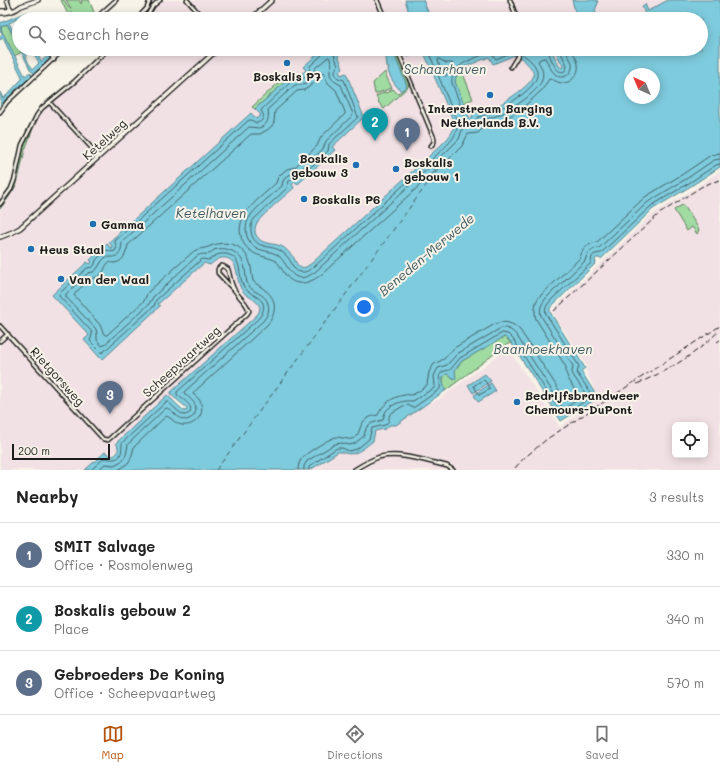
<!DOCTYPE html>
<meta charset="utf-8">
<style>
:root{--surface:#fff;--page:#f6f6f6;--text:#222;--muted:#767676;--line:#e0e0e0;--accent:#b45309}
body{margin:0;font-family:Mali,sans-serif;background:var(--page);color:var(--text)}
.controls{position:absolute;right:12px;bottom:12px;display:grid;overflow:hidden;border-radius:6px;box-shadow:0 2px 10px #0003}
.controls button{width:36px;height:36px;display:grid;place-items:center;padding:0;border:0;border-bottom:1px solid var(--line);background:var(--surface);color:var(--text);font:20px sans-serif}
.compass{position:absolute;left:624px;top:68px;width:36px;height:36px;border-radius:50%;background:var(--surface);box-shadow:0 2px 10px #0003;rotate:316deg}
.scale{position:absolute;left:12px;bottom:10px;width:98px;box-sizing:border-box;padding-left:4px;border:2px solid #1c1c1c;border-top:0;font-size:11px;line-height:14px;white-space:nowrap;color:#1c1c1c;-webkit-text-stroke:3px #f7f3e8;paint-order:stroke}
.you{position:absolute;left:364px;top:307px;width:14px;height:14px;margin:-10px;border:3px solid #fff;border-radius:50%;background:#1a73e8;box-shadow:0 0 0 6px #1a73e833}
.badge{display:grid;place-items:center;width:26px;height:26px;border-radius:50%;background:var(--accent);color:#fff;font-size:13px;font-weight:700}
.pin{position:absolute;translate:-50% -33px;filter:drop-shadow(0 1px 2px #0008)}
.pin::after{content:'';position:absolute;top:21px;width:14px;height:12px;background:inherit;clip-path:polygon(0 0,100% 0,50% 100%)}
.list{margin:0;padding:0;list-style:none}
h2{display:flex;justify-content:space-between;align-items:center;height:52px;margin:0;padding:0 16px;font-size:17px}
h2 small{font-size:13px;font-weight:400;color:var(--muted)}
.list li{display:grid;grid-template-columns:26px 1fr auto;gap:12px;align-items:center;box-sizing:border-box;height:64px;padding:0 16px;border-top:1px solid var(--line)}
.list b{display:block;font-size:15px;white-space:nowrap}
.list p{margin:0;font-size:13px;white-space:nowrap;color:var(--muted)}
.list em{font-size:13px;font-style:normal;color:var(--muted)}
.icon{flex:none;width:22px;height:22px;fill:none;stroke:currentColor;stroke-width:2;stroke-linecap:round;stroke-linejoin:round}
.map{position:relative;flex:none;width:720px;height:470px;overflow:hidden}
.search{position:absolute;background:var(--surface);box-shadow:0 2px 10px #0003;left:12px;right:12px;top:12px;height:44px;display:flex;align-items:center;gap:10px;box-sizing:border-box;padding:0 14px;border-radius:22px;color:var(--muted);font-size:15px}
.sheet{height:244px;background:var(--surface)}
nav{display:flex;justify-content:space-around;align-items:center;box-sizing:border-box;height:56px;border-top:1px solid var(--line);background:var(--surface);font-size:11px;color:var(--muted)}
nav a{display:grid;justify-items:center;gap:2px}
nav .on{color:var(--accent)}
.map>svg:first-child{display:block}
</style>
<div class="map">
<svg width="720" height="470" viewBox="0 0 720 470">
<rect width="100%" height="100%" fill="#f7f3e8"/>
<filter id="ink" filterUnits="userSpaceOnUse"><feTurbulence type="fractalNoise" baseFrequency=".025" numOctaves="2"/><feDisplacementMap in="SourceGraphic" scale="8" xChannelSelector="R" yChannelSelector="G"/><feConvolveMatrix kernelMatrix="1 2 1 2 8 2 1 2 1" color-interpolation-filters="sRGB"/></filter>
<g filter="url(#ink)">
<path fill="#f2e1e4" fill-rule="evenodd" d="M153 0H675L657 19H137L148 7Z
M106 49H619L253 331 95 470H0V203L11 194 35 122 47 102 81 74Z
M720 171V470H290L439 399 508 348 560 427 598 398 585 368 587 367 553 313 552 310 652 214 694 189ZM675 425H705V455H675Z"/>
<path fill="#a0dba1" stroke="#5e7c5e" d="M61 0H64L69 8H71L66 0H79L81 4 82 3 81 0H89L94 12 87 19H77L73 12 71 13 75 19H70Z
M7 24 19 46V49H20L22 52 14 56 2 32 1 27Z
M392 49H394L409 86 384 109 379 103 378 102 379 101H378L376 96 385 92 386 93 393 89 398 94 407 86Z
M294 71 295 73 255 109 252 107 286 76H287Z
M462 71 473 99 463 103 455 82 456 76Z
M385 72 387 78 392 88 375 94 373 83Z
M35 123 25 150 17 184 9 197 0 209V205L9 193 15 180 19 168 22 151 28 135Z
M682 205 685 207 697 226 699 230 697 234 692 227 687 231 674 210Z
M503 337 506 338 511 343 506 345 445 391 443 381 444 375C449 373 451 375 454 379L455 370 462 361Z"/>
<path fill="#7ecbdd" stroke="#578590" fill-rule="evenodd" d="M405 0H423L431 19H411Z
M572 0H597L598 3 595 10 598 19H574L577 18Z
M668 0H720V167L691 186 653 209 601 259 599 258H596L595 260 596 263 550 308V312L585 368 581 371 598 398 561 421 510 341 506 338 504 337 462 361 455 370 456 378 454 379 448 374C439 376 444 384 445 391L396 425H390L385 429 375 431 373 441C364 448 354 458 342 452H338L310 470H85L105 452 111 456C118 456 120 448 116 443L167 395 184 411 187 410V408L170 394 171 392 257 315 259 312 260 307C257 299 246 297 242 290 235 281 240 261 226 258 219 257 215 261 210 265L204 263 158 304 160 306 102 360 84 340 89 335 52 295 87 262 90 264 92 262 90 260 107 244 112 249 113 248 109 242 251 113 256 119 261 115 255 109 295 73 299 76 306 70 303 67 323 49H336L343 68 339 71 341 75 346 73 364 117 332 147 335 150 298 184 295 182 292 184 294 188C287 194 258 218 256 225 254 230 255 235 259 239 265 245 276 243 283 247 287 250 291 254 294 258 296 262 297 266 301 268L306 267 312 263 440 146C448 138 456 132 453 120L425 55C421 50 413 55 408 57L405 49H446L449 54H452L468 49H531L533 53 542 49H551L559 66 562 68 563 66 554 49H701V19H642L646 17 642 6 645 4 648 11ZM515 55C521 57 536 69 533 77 530 87 491 112 480 113 477 113 475 110 472 109L471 111 473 118 470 119 455 82 456 76 462 71V68L489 57 493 64ZM630 74H654V98H630Z
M27 12 32 19H30L28 15 19 18V23L17 19 9 23 15 35 19 33V35L16 36 19 42V46L7 24 1 27 2 32 1 33 0 30V23Z
M3 33 25 76 30 72 32 75 18 89 15 90 14 94 9 99 7 98 5 100 0 110 1 99 0 92 3 98 6 96 22 79V77L3 38 0 40V36Z
M20 49H27L24 51 28 62 33 69 39 63 31 49H36L35 50 41 61 47 57 45 49H47L50 55 52 54 49 49H51L54 52 57 49H63L51 58V60C45 64 40 69 35 73H34L31 71Z
M385 49H392L407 86 401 91C395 85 390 78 388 70L389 68 388 67H387V66Z
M485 374 491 381 473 393 468 385Z
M491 383 496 391 478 402 474 395Z"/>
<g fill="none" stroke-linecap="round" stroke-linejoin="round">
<path stroke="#436269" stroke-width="1" d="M332 49 338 65C335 70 333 72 338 78L344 80 358 117 329 144 328 151 299 178H293L289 181 287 188 254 219C248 228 251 241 261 245 269 248 276 247 282 252 285 254 287 256 289 259 292 263 294 272 301 272 306 273 311 269 315 266L443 149C452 140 460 133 456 119L429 53 424 49
M548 49C548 54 555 69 559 71 560 72 561 71 563 72L566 70 567 65 559 49
M517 52H513L496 59 495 58 492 54 488 53C474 59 450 64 452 83L465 117C469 126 474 124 478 117 492 115 541 89 537 72 536 63 527 58 521 53
M439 59 446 63H452L453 64V66L446 76 443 75 438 61Z
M483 380 485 381 490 389 479 395 474 386Z
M91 470 104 458C119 461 122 458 122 443L166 402H168C172 405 180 414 184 415 186 415 189 414 190 412 194 405 181 398 177 395V392L259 318C262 314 265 309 263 303 259 296 249 294 244 287 237 276 244 257 226 254 219 253 214 256 209 260L202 259 156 300 154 306 102 353 90 341 92 335V332L59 296V294L87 268 93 267 95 264 96 260 105 251 107 250 112 252 115 251 117 247 115 243V241L249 120H251L256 123C263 122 266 116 261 111L262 109 294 79 301 80C307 76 309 73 310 66L324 53 325 49
M98 470 105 464 114 465 122 461 126 455 128 444 166 408C175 410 180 425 191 418 194 416 196 413 196 409 196 402 189 398 185 394L184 392 263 321C267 316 270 311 268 304 266 293 251 293 247 283 245 276 246 268 243 262 238 251 225 246 214 250 212 251 211 253 209 254 205 255 202 253 197 256L153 297 149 304 103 346 101 345 97 340V334L96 329 66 297V294L88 273 93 272 96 270 99 266 101 262 106 257C119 258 121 255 122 242L249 127C252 127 256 128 259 128 269 125 269 117 268 109L295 85H301L306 83 313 75 315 68 327 58 329 57 332 64 330 69V75L334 81 341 85 353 114 352 116 326 141 323 149 297 173 291 174 286 177 283 181 282 186C273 194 255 208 249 218 247 221 246 226 246 230 246 234 247 238 250 242 257 253 270 249 279 256 286 262 289 274 297 277 304 279 309 276 315 272L446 152 459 139 463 127C467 127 471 129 475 127 479 126 479 123 482 121 487 118 494 117 499 115 511 110 538 92 542 80 544 73 542 67 538 62L539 60 543 58H545C548 63 551 71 556 75 563 81 574 73 572 63 570 58 567 54 564 49
M118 470 123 467 129 462 132 455 134 447 166 416C172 418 175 424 182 425 194 427 205 415 201 404 200 399 197 397 193 394L194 392 267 325C276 315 278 300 266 291 262 287 257 285 253 281 251 274 252 266 249 260 241 242 224 240 208 247 204 249 199 248 194 251L148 292 144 301 107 335H105C102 333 102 328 100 325L74 295C78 290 84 284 90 280 94 278 98 277 101 274 104 272 106 264 108 263 109 262 112 263 114 263 124 262 126 253 128 245L251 134H260L267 130 272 126 274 122 275 111 297 91 304 90 309 87 317 80 320 73H322L324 74 328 83 336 90 345 112V114L321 137 317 146 295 167 287 169 282 173 278 177 276 183C262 197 235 214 241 236 242 242 246 248 251 251 258 257 266 256 274 260 280 263 281 269 285 274 295 289 311 283 322 274L451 157 462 146 468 134 478 133 485 126 503 120 519 111 542 90 549 79C553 79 556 82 561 83 571 84 580 74 578 64 577 59 574 54 571 49
M298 470C298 466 299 462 302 458 306 453 330 438 336 437 341 437 348 440 352 439 361 435 358 428 364 421 368 417 373 416 378 415 382 405 393 396 405 395 407 394 409 395 411 395 416 394 423 388 427 385L429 372 434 364 444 359 454 348 495 324C505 320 513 323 520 330L565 399 567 400 576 394V392L568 378 566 373V367L536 319 535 314V308L536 302 539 297 580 258C582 249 587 244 597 242L645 197 683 174 711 155 720 153
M304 470V466L307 461 335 444 342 443 349 445 354 444 364 436 366 428 369 425 372 423 383 420C384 417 384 414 386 411 393 403 404 400 413 401L434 388 435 386 434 376 438 368 447 365 457 354 501 328C508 327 513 331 517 336L563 408H565L584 396 585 393 573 375 572 372 573 366 541 316C539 308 542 303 547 297L585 261C587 253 591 249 599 248L648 202 686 179 714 160 720 159
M309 470V467L311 465 337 448H342L349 451 357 449 369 439 372 428 385 425 389 421V417L390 414 403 406 408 405 413 408 440 389C441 379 434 372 450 370L460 358 502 333 508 334 513 339 562 415H564L591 397 592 395 577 373 579 366 546 314C544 308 547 305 551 300L591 263C592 255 592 254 601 253L651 206 689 183 716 165 720 164"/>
<path stroke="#3e5960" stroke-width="1" stroke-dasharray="5 4" stroke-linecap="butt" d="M216 470 436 172 433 168"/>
<defs>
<path id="minor" d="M7 0 11 11
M187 0 204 19
M377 0 385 19
M510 0 517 19
M95 19 116 0
M137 19 147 8 150 0
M150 19 147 16 153 6 160 0
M397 49 434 138V142L431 146
M50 54 54 60
M511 67 517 57 520 49
M49 102 99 156
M0 112 7 102 64 49
M0 204 11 189 15 178 22 145 37 115 42 108 74 82 108 49
M0 326 103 439 108 440 247 314 249 311C247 301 236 296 233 287 230 281 230 275 228 269L223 266H221L218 269V273L233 289
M0 341 8 334
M354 470C362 465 370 460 379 457 401 452 426 461 447 466L453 470"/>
<path id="tertiary" d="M0 11H7L11 9
M0 13C7 13 15 11 21 6L38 0
M251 19 272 0
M0 237 13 232 20 228 218 49"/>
</defs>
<use href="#minor" stroke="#1c1c1c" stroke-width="5.5"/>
<use href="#tertiary" stroke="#1c1c1c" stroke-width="6"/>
<use href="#minor" stroke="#f7f3e8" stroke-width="2.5"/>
<use href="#tertiary" stroke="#f7f3e8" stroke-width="3.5"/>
<path stroke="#1c1c1c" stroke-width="1" stroke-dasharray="6 3" stroke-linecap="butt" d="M554 311 659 214 701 187 710 183 720 180
M717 342 720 340
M637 384C659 374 681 363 700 348 707 343 712 337 719 331
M515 468 523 459 547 439 720 326"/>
</g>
</g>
<g fill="#1f6fb2" stroke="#f7f3e8" stroke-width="1.5">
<circle cx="287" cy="63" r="4"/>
<circle cx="490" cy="95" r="4"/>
<circle cx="356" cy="165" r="4"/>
<circle cx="396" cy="169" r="4"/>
<circle cx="304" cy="199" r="4"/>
<circle cx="93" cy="224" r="4"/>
<circle cx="31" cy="249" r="4"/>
<circle cx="61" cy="279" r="4"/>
<circle cx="517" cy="402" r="4"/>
</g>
<g text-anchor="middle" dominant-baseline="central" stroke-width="4" stroke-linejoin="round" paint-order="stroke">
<g font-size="12" font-weight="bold" fill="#1c1c1c" stroke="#f7f3e8" text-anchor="start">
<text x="287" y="76" text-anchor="middle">Boskalis P7</text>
<text x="490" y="108" text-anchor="middle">Interstream Barging<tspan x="490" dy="14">Netherlands B.V.</tspan></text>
<text x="348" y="158" text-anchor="end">Boskalis<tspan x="348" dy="14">gebouw 3</tspan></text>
<text x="404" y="162">Boskalis<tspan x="404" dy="14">gebouw 1</tspan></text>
<text x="312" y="199">Boskalis P6</text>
<text x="101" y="224">Gamma</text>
<text x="39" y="249">Heus Staal</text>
<text x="69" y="279">Van der Waal</text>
<text x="525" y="395">Bedrijfsbrandweer<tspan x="525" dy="14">Chemours-DuPont</tspan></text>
</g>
<g font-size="12" fill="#1c1c1c" stroke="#f7f3e8">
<text transform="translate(104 139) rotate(-42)">Ketelweg</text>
<text transform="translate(181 361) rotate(-42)">Scheepvaartweg</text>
<text transform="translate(58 376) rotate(48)">Rietgorsweg</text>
</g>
<g font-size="13" font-style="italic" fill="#3e5960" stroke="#f7f3e8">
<text x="445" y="68">Schaarhaven</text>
<text x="211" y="212">Ketelhaven</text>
<text transform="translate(426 254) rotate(-40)">Beneden-Merwede</text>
<text x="543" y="348">Baanhoekhaven</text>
</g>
</g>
</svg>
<div class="controls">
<button><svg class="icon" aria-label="locate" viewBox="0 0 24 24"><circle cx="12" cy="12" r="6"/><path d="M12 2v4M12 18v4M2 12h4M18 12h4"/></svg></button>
</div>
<svg class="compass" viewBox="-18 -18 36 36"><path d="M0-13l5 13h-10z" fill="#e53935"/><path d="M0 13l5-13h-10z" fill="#767676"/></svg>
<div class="scale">200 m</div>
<div class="you"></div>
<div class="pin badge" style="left:407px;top:151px;background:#5c6f8a">1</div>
<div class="pin badge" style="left:375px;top:141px;background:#0f9aa8">2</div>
<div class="pin badge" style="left:110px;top:414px;background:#5c6f8a">3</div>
<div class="search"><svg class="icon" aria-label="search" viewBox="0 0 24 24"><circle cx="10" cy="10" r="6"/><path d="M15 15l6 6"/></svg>Search here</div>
</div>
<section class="sheet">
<h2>Nearby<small>3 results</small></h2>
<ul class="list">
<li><span class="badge" style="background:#5c6f8a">1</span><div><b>SMIT Salvage</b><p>Office · Rosmolenweg</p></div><em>330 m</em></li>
<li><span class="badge" style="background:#0f9aa8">2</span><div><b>Boskalis gebouw 2</b><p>Place</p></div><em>340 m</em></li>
<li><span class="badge" style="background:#5c6f8a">3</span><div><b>Gebroeders De Koning</b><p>Office · Scheepvaartweg</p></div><em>570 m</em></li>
</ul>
</section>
<nav>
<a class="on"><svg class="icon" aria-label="map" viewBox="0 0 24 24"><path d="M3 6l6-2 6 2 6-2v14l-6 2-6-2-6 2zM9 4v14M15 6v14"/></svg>Map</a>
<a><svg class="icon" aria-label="directions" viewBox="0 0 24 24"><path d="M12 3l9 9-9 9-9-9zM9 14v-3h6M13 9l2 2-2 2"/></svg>Directions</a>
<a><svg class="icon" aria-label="saved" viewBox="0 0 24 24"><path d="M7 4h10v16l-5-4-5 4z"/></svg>Saved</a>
</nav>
